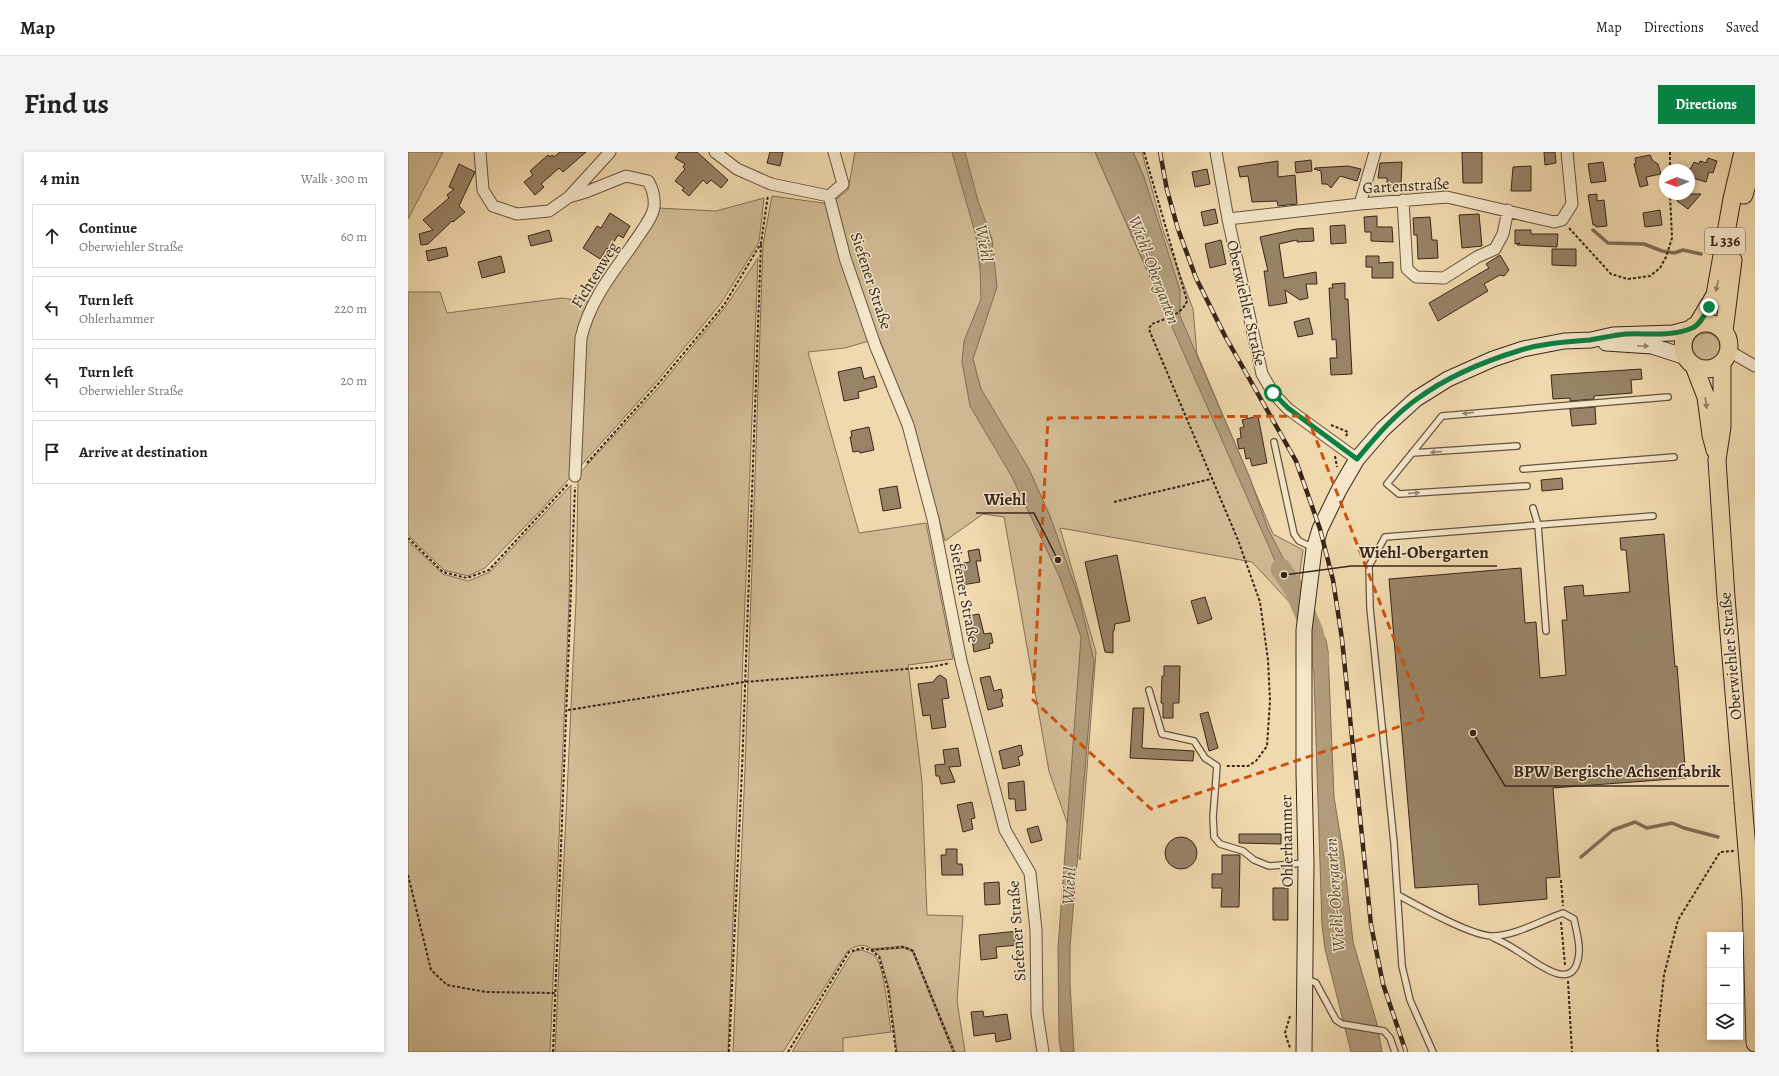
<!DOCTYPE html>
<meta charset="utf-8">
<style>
:root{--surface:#fff;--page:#f2f2f2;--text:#222;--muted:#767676;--line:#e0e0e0;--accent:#0b8043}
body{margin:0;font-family:Alegreya,serif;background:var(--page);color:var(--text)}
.controls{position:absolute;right:12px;bottom:12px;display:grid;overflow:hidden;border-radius:0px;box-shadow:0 2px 6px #0003}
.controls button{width:36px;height:36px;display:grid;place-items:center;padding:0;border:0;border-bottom:1px solid var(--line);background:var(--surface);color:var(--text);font:20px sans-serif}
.compass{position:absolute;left:1251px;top:12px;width:36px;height:36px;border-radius:50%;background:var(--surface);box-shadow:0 2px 6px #0003;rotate:268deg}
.stop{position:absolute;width:12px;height:12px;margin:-9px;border:3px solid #0b8043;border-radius:50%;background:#fff}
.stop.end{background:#0b8043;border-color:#fff;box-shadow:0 1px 4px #0008}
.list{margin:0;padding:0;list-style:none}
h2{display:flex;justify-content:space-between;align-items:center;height:52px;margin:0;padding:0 16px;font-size:17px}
h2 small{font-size:13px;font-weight:400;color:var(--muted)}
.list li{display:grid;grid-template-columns:26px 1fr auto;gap:12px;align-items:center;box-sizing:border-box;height:64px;margin:0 8px 8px;padding:0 8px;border:1px solid var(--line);border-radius:0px}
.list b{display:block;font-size:15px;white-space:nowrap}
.list p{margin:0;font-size:13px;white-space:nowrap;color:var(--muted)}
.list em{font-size:13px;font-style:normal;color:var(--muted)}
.icon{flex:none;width:22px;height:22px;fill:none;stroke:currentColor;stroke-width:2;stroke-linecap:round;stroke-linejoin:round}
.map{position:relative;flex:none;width:1347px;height:900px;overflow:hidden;border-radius:0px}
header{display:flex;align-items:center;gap:24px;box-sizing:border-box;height:56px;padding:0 20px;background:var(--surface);border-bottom:1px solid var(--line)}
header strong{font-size:19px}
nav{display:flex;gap:22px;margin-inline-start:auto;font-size:14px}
.intro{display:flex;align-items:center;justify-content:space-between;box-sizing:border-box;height:96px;padding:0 24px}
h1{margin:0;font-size:28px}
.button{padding:10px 18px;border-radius:0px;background:var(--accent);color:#fff;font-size:14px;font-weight:700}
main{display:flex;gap:24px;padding:0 24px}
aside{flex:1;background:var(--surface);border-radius:0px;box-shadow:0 2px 6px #0003}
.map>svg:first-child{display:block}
</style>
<header>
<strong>Map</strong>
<nav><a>Map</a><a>Directions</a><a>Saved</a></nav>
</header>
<div class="intro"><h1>Find us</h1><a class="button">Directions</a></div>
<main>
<aside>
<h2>4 min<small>Walk · 300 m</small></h2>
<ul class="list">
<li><svg class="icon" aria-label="ahead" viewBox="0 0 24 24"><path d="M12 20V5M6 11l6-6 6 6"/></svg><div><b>Continue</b><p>Oberwiehler Straße</p></div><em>60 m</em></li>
<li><svg class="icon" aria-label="left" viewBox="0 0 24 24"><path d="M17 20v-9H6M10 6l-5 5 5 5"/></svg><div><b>Turn left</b><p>Ohlerhammer</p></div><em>220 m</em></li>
<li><svg class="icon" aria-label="left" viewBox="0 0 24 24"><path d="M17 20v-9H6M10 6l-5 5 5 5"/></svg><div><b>Turn left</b><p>Oberwiehler Straße</p></div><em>20 m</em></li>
<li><svg class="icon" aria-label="arrive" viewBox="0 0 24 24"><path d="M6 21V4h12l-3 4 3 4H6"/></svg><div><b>Arrive at destination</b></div></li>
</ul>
</aside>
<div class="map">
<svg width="1347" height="900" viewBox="0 0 1347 900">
<rect width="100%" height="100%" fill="#f0d9ae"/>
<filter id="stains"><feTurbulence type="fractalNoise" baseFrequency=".005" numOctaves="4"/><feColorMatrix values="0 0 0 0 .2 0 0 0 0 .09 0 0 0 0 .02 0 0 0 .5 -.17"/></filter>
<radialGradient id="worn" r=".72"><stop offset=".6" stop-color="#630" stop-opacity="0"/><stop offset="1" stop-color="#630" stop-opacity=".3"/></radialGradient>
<path fill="#d1bb95" stroke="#847057" d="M0 0H35L0 67Z
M447 0H687L752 148 736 25 725 0H734L755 78 785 157 789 202 865 382 895 398 887 456 844 410 652 376 688 500 672 708 641 619 596 365 575 362 537 389 503 268 471 186 437 196 400 200 451 381 518 371 545 507 500 513 514 630 519 763 555 764 549 849 557 900H547L505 798 495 794 464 797C456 791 447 793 439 800L375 900H325L337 617 355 92 364 44 422 52 440 38Z
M356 46 351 90 313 151 249 229 132 359 77 416 60 424 36 418 0 383V140H32L39 161 154 146 182 150 250 56 308 59Z
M350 106 320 900H147L168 448 170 323 253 233 318 154Z
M1284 195a14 14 0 1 1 28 0a14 14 0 1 1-28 0Z
M163 333 161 451 142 900H0V389L35 422 60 429 82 420Z
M496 796 504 799 545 900H489L481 836 472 804 465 798Z
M454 798C459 800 464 801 468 805 476 815 481 866 483 880L435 886V900H384L443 802 446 799Z"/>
<path fill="#b19c7b" stroke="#816d54" d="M544 0H557L570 49 584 87 589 135 565 207 573 237 621 317 642 364 671 445 686 509 662 795V832L666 900H653L651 888 650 796 673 485 652 426 604 325 562 254 554 210 556 189 573 147 572 116 568 84Z
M687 0H725L736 25 772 138V164L842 326 860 377 889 433 887 456 880 438Z
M906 466 918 488 920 499 926 645 936 706 945 790 969 872 974 900H943L917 797 914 773 905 495Z"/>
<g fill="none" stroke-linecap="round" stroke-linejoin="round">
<path stroke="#816d54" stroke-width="3.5" d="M1185 78 1200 91 1236 92 1254 99 1266 101 1275 98 1293 102
M1173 705 1205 678 1227 670 1239 676 1264 671 1276 676 1310 685"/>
<path stroke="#b19c7b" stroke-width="21" d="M873 417 887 438 905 480 911 509"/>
</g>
<path fill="#988366" stroke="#382619" d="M152 0H178L155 20 151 16 133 32 136 35 127 43 116 30 125 23 122 19 140 3 142 5 144 3 146 5Z
M271 0H289L320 28 313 36 303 28 299 32 295 28 281 44 274 38 276 36 267 29 277 17 275 15 277 12 267 6Z
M362 0H375L372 14 359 11Z
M1054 0H1074V31H1055Z
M1136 0H1147L1148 11 1137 13Z
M1242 3 1245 9 1250 12 1253 22 1238 25 1240 33 1232 35 1226 12 1228 11 1227 6Z
M1300 6 1309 9 1305 21 1301 20 1298 30 1281 25V17L1283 16 1286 10 1291 12 1292 9 1298 11Z
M903 8 904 19 888 21 887 10Z
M870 9V25L887 23 889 52 870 54 869 49 844 50 840 24 832 25 830 15Z
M994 10 993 33H988V35L979 36V26H970L972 11Z
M1195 10 1198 29 1183 31 1180 12Z
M51 12 67 20 51 54 57 60 45 70 44 69 20 92 13 93 11 82 25 78 15 68 41 46 39 43 46 37 41 35Z
M940 14 953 17 949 29 932 24 923 36 919 32H914L913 19 906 17 907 16Z
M1123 14V39H1103L1105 15Z
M799 17 802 32 787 35 784 20Z
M1189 42V49L1196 48 1199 74 1188 75V73H1185L1180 43Z
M1274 42H1293L1280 57 1269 49Z
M807 57 810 71 796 74 793 60Z
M1252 58 1254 73 1237 75 1235 61Z
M202 61 222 74 215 86 210 83 201 98 199 96 192 107 175 96 189 74 193 76Z
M1071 62 1074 94 1054 96 1051 63Z
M969 64V75H984L985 90 963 89V80H957L956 65Z
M1022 65 1024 88H1029L1030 106 1010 107 1009 83H1006L1005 66Z
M937 73 938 91 923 92 922 74Z
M905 76 906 89 889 90V88L871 92 876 126 908 120 909 132H898L900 146 892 148 877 138 879 151 861 154 856 119H860L852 85 888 77Z
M141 78 144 89 123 94 120 84Z
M1107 78H1123V82H1150L1149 95 1109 93 1112 91 1107 92Z
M813 88 818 112 802 116 797 92Z
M38 95 40 104 20 109 18 99Z
M1144 97H1168V114L1144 113Z
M1092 103 1101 118 1096 124 1092 123 1076 132 1080 139 1030 169 1021 151 1081 116 1078 112Z
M93 104 97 120 74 126 70 110Z
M958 104H971V111L985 110V126H964V115H958Z
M937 131V147H940L944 222 923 223 922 206H929L928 187 924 188 921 136H925L924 132Z
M901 166 905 182 890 185 886 170Z
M453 215 456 227 466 224 469 235 450 240 451 246 436 249 430 220Z
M1233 217 1234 227 1223 228 1224 241 1186 244V247L1162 249V246L1145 247 1143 223Z
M1187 255 1188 272 1164 274 1162 257Z
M850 264 859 311 844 314 842 306 838 307 836 296 831 297 829 287 833 286 832 276 836 275 834 268Z
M461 275 466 298 452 301 451 299 445 300 442 285H444L443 279Z
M1154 326 1155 337 1134 339 1133 328Z
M489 334 493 356 475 359 471 337Z
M1256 382 1267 515 1269 514 1278 626 1145 636 1152 725 1138 726 1139 747 1071 753 1070 732 1007 736 981 427 1113 416 1117 471 1128 470 1132 526 1158 523 1154 468H1159L1156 435 1175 433 1176 444 1222 440 1218 398H1213L1212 386Z
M571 397 573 409H568L572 430 554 433 550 412 562 410 560 399Z
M709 403 722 469 707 472 706 479H705V501L697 500 677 410Z
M797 445 804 467 790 472 783 449Z
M571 462 576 482 583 481 585 491 581 492 582 496 566 500 560 464Z
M756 514H772L771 551H765V566H755V551H753L754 524H756Z
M532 523 538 527 541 546 534 547 538 575 524 577 522 563 515 564 510 532 525 530 529 525Z
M582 524 586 539 593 537 595 546 593 547 595 554 580 558 572 526Z
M725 556H736L734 596 786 599 785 609 722 606Z
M800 560 810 596 801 599 792 562Z
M613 593 615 603 610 605 612 613 595 617 591 599Z
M550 596 553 614 541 615 547 630 533 632 531 624H528L527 613 537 612 535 598Z
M616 629 618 658 608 659 607 647H601L600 631Z
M564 650 567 666 563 667 565 677 555 680 549 653Z
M630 674 634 688 623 691 619 677Z
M831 682H873V692L831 691Z
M757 701a16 16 0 1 1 32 0a16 16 0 1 1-32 0Z
M538 697H549V712H554L555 723H534L533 703H538Z
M814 703H832L831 755H813L814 736H804V722H814Z
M591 730 592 752 577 753 576 731Z
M865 736H880V768H865Z
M610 779 611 793 588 795 589 806 573 808 571 783Z
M575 859 576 865 599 862 603 887 588 890 587 881 566 884 563 860Z"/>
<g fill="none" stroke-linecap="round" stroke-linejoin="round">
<defs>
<path id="lane" d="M866 290 886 382 891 389 906 396
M1004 301 1109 294
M1115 317 1266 305
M1119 334 991 342 979 332 1034 264 1260 245
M1125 356 1130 373 1138 479
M741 538 754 582 786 589 797 606 809 614 805 665 806 685 812 692 835 699 846 708 861 714 896 711
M990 743C1010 754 1065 785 1085 784 1107 784 1134 768 1155 761L1166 767C1168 778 1172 790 1171 801 1167 846 1126 808 1108 798 1101 793 1092 789 1084 785
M899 827 908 831 928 868 934 872 976 879 982 886 987 900
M1025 900 1002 848 994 814 986 691 962 456 961 414 977 385 1245 364"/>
<path id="street" d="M72 0 75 38 85 54 109 62 141 59 161 45 202 0
M307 0 329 17 363 32 421 44
M808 0 820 67 854 222 865 241 880 257 949 307
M421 44 437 106 467 193 500 273 525 367 553 509 597 678 622 721 628 778 629 861 635 900
M421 44 435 32 426 0
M161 45 178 40 218 24 240 29C245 37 247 45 246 55 245 66 229 85 223 95 202 124 181 151 173 186L167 324
M995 48 999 117 1008 125 1036 126 1069 105 1087 97 1095 82 1100 58
M952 52 967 0
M820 67 952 52 1039 45 1146 70 1154 68 1164 52 1159 0
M1321 199 1347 214"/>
<path id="secondary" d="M1198 191 1244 194 1278 205
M896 900 898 712 896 621V478L906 397 912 377 931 338 949 307 975 277 1008 247 1040 227 1085 207 1115 197 1156 189 1183 188 1205 183 1265 181 1284 176"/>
<path id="primary" d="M1336 43 1347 4
M1275 194a23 23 0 1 1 46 0a23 23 0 1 1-46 0Z
M1289 173 1307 143 1324 47 1335 0
M1316 179 1325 108
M1314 211V275L1309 308 1318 445 1335 649
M1286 214 1298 245 1303 283 1307 298
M1343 747 1347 891"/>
</defs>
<use href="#lane" stroke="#66533e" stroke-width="8"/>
<use href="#street" stroke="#66533e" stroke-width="13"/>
<use href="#secondary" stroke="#382619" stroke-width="17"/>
<use href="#primary" stroke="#382619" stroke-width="19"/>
<path stroke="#382619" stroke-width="2" stroke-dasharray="3 2" stroke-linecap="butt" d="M736 0 779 149C774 163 756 167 744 172L741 176 742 180 830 388 852 450 860 508 862 549 859 594 848 609 840 614H817
M1262 18V0
M1161 76 1203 122 1220 127 1242 124 1252 116 1258 105 1264 86 1262 42
M923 273 940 280 937 286
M927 304 929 315
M179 311 251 231 316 153 353 91 360 43
M706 350 803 327
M0 386 35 420 59 426 81 418 160 332
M160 558 336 530 523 515 542 511
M882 649 884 686
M0 723 23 818 39 833 78 840 147 841
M1153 728 1155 754
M1153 770 1157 813
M463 798 496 795 505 799 546 900
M1160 829 1164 900
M882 864 877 881 882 896
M145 900 167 335
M321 900 334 618 353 91
M380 900 441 800 454 796 463 798 471 805 480 837 488 900
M1250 900 1249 888 1256 823 1270 768 1312 700 1326 699"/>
<use href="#lane" stroke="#f5e6ca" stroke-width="5.5"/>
<use href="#street" stroke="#f5e6ca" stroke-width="11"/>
<use href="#secondary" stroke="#f5e6ca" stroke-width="15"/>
<use href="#primary" stroke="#f0d9ae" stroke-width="17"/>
<defs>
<path id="rail" d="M752 0 759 38 770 77 788 126 817 184 888 309 912 377 925 428 934 487 963 773 975 832 998 900"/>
</defs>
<use href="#rail" stroke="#382619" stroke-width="4.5"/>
<use href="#rail" stroke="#f5e6ca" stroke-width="3" stroke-dasharray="9" stroke-linecap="butt"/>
<defs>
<path id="primary-bridge" d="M1335 649 1343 747"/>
</defs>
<use href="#primary-bridge" stroke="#382619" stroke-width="19" stroke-linecap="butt"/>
<use href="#primary-bridge" stroke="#f0d9ae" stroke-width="17"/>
</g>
<defs><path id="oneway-solid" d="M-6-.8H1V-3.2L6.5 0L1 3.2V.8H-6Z"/></defs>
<g fill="#948064">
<use href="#oneway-solid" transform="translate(1309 134) rotate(103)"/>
<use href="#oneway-solid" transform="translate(1298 251) rotate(82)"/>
</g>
<g fill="#968672">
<use href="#oneway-solid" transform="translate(1235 194) rotate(3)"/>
<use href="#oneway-solid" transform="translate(1060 261) rotate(174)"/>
<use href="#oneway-solid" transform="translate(1028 300) rotate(176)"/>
<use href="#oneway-solid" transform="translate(1006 341) rotate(-4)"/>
</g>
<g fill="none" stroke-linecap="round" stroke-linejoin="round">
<path stroke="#0b8043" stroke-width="5" d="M865 241 880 256 949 307C967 286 986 263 1009 247 1040 224 1077 209 1113 198 1136 191 1159 190 1182 188 1194 186 1206 183 1218 182 1239 181 1264 185 1284 176 1292 173 1297 162 1301 155"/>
</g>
<path fill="none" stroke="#ce510e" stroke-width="3" stroke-dasharray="8 5" stroke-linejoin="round" d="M899 264 1017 566 743 657 625 548 640 266Z"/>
<g text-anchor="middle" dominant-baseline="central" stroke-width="3" stroke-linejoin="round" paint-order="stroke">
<rect fill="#f5e6ca" stroke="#71604e" stroke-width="1" x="1297" y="76" width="40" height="26" rx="3"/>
<g font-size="15" font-weight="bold" fill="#382619">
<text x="1317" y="89">L 336</text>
</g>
<g font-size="16" fill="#382619" stroke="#f5e6ca">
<text transform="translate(998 34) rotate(-3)">Gartenstraße</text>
<text transform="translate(187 123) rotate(-58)">Fichtenweg</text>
<text transform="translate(463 129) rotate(72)">Siefener Straße</text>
<text transform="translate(838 151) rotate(77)">Oberwiehler Straße</text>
<text transform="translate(556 441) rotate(79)">Siefener Straße</text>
<text transform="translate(1323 504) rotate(-95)">Oberwiehler Straße</text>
<text transform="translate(879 689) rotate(-91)">Ohlerhammer</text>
<text transform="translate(609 779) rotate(-94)">Siefener Straße</text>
</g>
<g font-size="17" font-style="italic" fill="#5c4936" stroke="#f5e6ca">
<text transform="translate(576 91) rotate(80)">Wiehl</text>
<text transform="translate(746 118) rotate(69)">Wiehl-Obergarten</text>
<text transform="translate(661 734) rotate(-86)">Wiehl</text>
<text transform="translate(927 743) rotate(-94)">Wiehl-Obergarten</text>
</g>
</g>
<path fill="none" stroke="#382619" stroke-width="1.5" d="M650 408L626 361H568M876 423L943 414H1089M1065 581L1097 634H1321"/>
<g fill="#382619" stroke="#f5e6ca" stroke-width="1.5">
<circle cx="650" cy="408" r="4"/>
<circle cx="876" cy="423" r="4"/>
<circle cx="1065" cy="581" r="4"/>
</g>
<g font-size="17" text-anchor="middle" font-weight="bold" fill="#382619" stroke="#f5e6ca" stroke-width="3" stroke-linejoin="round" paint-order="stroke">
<text x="597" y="353">Wiehl</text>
<text x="1016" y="406">Wiehl-Obergarten</text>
<text x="1209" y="625">BPW Bergische Achsenfabrik</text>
</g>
<rect width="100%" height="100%" filter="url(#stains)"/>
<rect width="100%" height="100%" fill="url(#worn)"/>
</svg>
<div class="controls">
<button>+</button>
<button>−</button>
<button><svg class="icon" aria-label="layers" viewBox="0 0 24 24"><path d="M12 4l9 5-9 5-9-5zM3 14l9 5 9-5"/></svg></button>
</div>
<svg class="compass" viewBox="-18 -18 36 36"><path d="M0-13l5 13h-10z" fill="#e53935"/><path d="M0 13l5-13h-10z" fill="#767676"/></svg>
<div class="stop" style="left:865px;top:241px"></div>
<div class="stop end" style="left:1301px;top:155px"></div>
</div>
</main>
